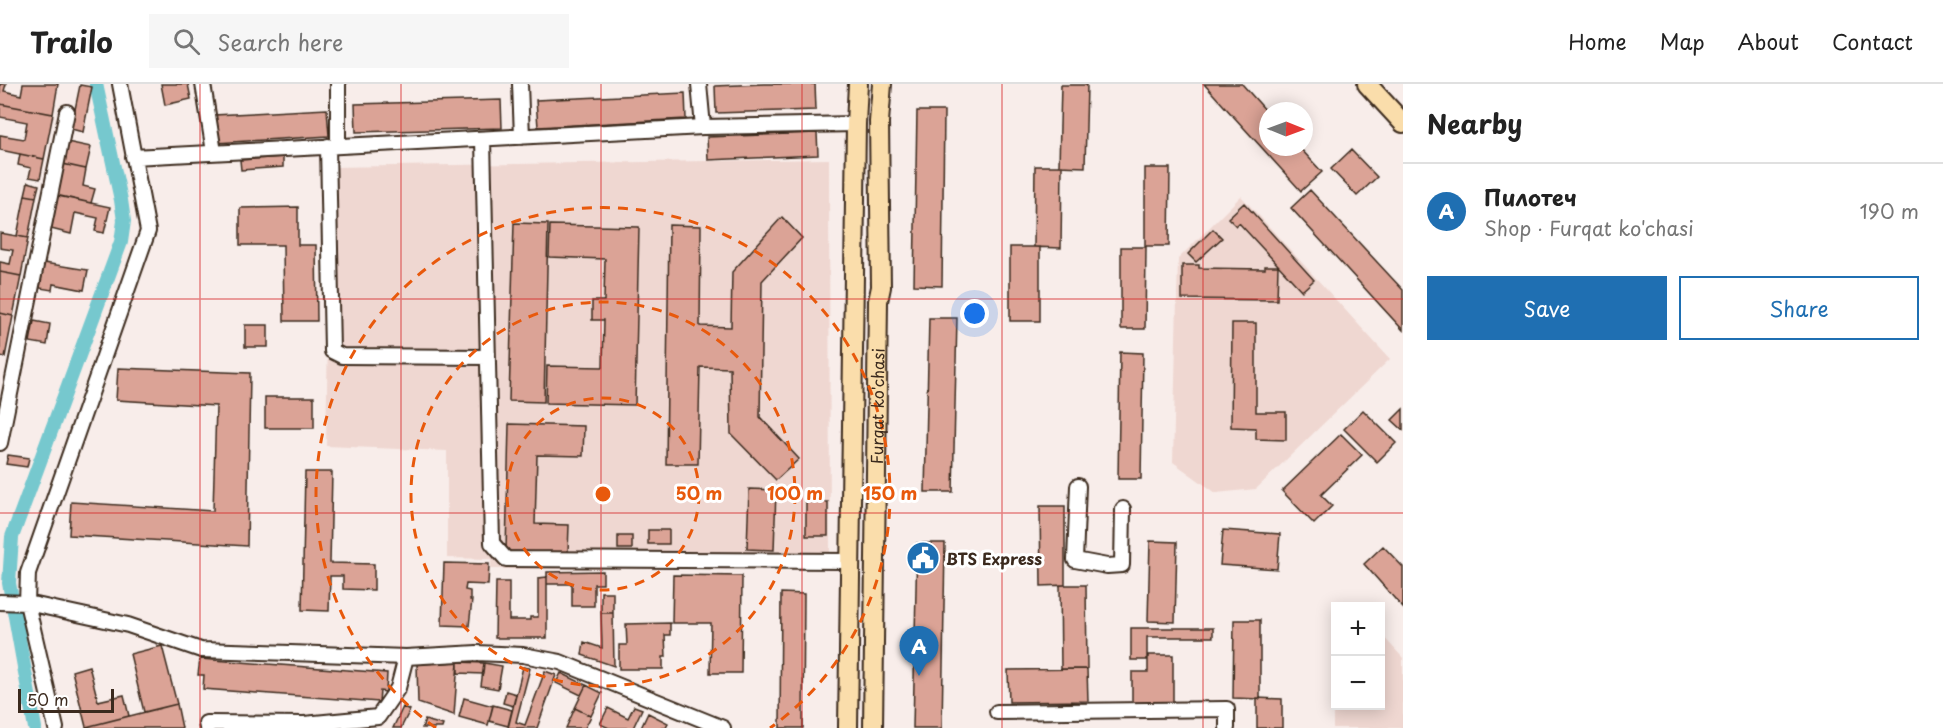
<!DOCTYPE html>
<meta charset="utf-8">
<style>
:root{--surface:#fff;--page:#f6f6f6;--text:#222;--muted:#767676;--line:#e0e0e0;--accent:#1f6fb2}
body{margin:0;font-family:"Playpen Sans",sans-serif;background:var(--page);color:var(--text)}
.controls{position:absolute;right:18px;bottom:18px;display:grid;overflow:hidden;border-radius:0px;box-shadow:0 3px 15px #0003}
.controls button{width:54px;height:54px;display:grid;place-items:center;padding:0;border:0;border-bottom:2px solid var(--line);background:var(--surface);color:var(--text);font:30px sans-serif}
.compass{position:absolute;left:1259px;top:18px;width:54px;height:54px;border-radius:50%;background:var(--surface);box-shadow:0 3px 15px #0003;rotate:91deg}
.scale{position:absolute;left:18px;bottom:15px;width:96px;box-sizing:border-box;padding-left:6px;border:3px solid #3b2a1e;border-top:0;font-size:16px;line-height:21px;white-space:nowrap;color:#3b2a1e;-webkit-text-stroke:4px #fff;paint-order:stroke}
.you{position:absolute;left:975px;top:230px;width:21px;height:21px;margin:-15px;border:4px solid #fff;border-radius:50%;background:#1a73e8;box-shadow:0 0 0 9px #1a73e833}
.badge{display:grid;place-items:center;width:39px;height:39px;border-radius:50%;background:var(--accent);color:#fff;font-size:20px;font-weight:700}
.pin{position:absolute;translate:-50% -50px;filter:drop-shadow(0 2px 3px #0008)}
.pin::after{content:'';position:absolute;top:32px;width:21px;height:18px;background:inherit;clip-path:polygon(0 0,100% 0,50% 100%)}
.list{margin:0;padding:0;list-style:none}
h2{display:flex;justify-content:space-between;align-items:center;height:78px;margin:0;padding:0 24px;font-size:26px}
h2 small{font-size:20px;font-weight:400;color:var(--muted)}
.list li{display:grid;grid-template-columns:39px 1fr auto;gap:18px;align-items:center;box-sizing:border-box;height:96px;padding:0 24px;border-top:2px solid var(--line)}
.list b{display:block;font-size:22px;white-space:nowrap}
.list p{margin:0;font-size:20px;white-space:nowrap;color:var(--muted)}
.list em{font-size:20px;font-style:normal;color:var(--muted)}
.actions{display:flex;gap:12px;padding:18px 24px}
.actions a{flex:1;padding:14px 0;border:2px solid var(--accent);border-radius:0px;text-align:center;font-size:21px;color:var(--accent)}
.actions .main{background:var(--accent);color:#fff}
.icon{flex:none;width:33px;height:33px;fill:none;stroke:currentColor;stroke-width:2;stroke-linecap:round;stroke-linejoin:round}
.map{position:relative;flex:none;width:1403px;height:644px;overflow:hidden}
header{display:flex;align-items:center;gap:36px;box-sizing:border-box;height:84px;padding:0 30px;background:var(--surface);border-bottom:2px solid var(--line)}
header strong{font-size:28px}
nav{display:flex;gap:33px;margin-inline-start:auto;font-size:21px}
.search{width:420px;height:54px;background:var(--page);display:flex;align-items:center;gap:15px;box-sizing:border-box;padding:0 21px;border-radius:0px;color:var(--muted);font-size:22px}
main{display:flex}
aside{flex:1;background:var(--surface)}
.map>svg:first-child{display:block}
</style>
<header>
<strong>Trailo</strong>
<div class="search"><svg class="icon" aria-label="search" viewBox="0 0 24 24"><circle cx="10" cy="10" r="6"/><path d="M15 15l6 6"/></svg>Search here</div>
<nav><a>Home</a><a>Map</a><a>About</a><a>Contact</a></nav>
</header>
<main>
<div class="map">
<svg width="1403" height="644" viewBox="0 0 1403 644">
<rect width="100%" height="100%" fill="#f8edea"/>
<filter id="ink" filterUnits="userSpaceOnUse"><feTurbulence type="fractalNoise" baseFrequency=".0167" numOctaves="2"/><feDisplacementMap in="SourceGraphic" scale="12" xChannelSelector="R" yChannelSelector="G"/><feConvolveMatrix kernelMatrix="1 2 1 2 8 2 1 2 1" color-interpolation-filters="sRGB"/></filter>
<g filter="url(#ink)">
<path fill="#efd7d1" d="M829 75 830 484 491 485V475L447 474V367L326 362 331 83Z
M1241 112 1390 275 1256 405 1216 409 1173 378 1178 175Z
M1381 550 1403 574V644H1333V581L1335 578 1336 622H1380Z"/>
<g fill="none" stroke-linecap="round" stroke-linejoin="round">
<path stroke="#76c8ce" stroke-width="14" d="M35 644 9 499 12 453 121 158 124 137 121 116 96 0"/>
</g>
<path fill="#dba396" stroke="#3b2a1e" stroke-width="1.5" d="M0 0H6L4 7 21 11 23 0H58L53 30 0 20Z
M161 0H188L191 15 165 21Z
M764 0H815L816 26 716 29 715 2Z
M1204 0H1242L1268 29V63H1299L1322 88 1301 107Z
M80 1 92 3 83 48 71 45Z
M1061 1H1087L1085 83 1059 82Z
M685 9 686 35 538 43 536 16Z
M501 16 502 44 356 48 355 20Z
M0 20 53 30 44 75 0 66V51L24 55 27 38 0 33Z
M327 25 329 52 216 59 214 31Z
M917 27H944L942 202 914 201Z
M817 49 818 71 708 76 707 53Z
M67 58 91 63 86 85 62 80Z
M1351 66 1377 93 1357 112 1331 85Z
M20 70 44 75 40 95 29 93 31 84 18 81Z
M283 73V83L241 86 240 76Z
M63 80 86 85 83 102 95 105 91 119 56 111Z
M1035 82H1062L1061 164 1034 163Z
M1145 84H1170L1169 162H1145Z
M28 98 39 101 36 113 25 111Z
M1310 106 1403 206V246L1291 124Z
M25 111 36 113 28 154 17 152Z
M58 112 110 123 104 149 95 147 98 134 75 129 71 150 51 145Z
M1244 119 1314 196 1302 207 1239 139 1236 142 1228 134Z
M298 123V161H316L317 237H284L283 161H240V124Z
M782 133 802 154 762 197 760 333 799 375 776 396 731 350 730 284 700 283 698 380H666L669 141 701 142 700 242 731 243 732 188Z
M514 139 548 140 544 318 509 317Z
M550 141 639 143 635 321 546 319 547 282 603 283 604 236H592V217H604L605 175 549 173Z
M1213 145 1222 154 1196 178 1188 170Z
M0 149 28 154 21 192 0 188V178L10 180 13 166 0 164Z
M1010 163H1040V237H1010Z
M1121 163H1146L1145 245H1121Z
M44 179 88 186 84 206 53 200 52 206 40 204Z
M1182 181H1199V184L1265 185V182H1278L1277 216 1182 215Z
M0 188 21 192 13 232 0 229Z
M0 229 13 232 5 273 0 272Z
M929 234H957L953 408H925Z
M34 237 50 240 47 261 30 258Z
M1232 239H1256V328H1286V356L1256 355V344L1231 343Z
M245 241H268V263H245Z
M1120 268 1143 269 1141 395H1118Z
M118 284 250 289 247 462 69 451 71 418 213 427 216 322 116 316Z
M265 313H314V344H265Z
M1403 325V346L1392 336Z
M1363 326 1396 359 1377 378 1344 345Z
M509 340 584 342 583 372 537 371 535 440 569 441 568 468H556V473H543V468L506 467Z
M1341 350 1362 371 1321 411 1332 422 1314 440 1282 407Z
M8 371 29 374 27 383 6 380Z
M305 388H332L330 479 374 480V506L343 505V492H330L329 527 302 526Z
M749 405 776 406 774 466 747 465Z
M806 418H828V452H806Z
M1040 422H1065V501L1041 502Z
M648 446H669V460H648Z
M1223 446 1280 450 1277 485 1220 481Z
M618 452H632V465H618Z
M1150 457 1177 458 1175 538 1148 537Z
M917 459H945L942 644H913Z
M1383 462 1403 483V524L1364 480Z
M444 479 489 480 488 501 466 500 465 506 470 507V516H472L469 542 442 541Z
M603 487V500H594V522H572V500H547V488Z
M673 491 742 492 741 589H710L711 539H672Z
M547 493V554H495L496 498H509V536H530V533H538V494Z
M1060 501H1086L1087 585H1061Z
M601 508H613V529H601Z
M781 509 804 510 803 644H780Z
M601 529H613L614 582 582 571 584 558 602 564Z
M1234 536H1260V615L1233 614Z
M670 539V551H665L666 573H663V585H619V561H627L626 540Z
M1131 544H1213V553H1147V576H1131Z
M162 562 177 620 144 628 130 570Z
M1148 571H1173V619H1132V588H1148Z
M200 575 387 589 386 608 380 607 379 618 203 605 204 591H198Z
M458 578 484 579 483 590 458 589Z
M458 578 454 631 418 619 417 580Z
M484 579 502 582 498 605 481 602Z
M89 582 98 617 124 611 129 632 86 643 72 587Z
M523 583 530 584 516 638 525 641 545 587 556 591 537 644H508Z
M1087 585 1088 617 1009 618 1008 586Z
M561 589 586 601 581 611 556 599Z
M586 601 602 609 591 632 575 624Z
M506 607 516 610 513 622 503 619Z
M464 614 493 622 488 641 459 633Z
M1257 614 1282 615V644H1257Z
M177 620 182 644H86V643Z
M493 621 512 626 508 642 489 637Z
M634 622 642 625 633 644H609L600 640 608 624 628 634Z
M403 623 410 626 401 644H393Z
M575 624 591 632 585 644H566Z
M648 629 668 639 666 644H641Z
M425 636 443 641 442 644H422Z"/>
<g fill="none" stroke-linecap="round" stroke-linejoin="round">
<defs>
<path id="minor" d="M203 0 214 68
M338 0V61
M520 0 522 53
M699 0 703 43
M483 55 492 459 506 475 851 477
M328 62 332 267 342 272 488 273
M133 73 703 43 856 40
M0 359 67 28
M1078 402 1075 476 1107 482 1122 481 1123 425
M0 518 27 519 128 541 201 566 406 573 477 569 523 571 560 578 723 644
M997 628 1227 625V644
M56 644 27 519 28 489 148 147 120 0
M207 644 206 639 304 640 378 633 398 604 406 573"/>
<g id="major">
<path d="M1367 0 1403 39"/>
<path d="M848 644 856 40 858 0"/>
<path id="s1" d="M873 644 878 217 881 203 879 38 882 0"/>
</g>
</defs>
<use href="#minor" stroke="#3b2a1e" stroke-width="18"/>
<use href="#major" stroke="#3b2a1e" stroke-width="22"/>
<use href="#minor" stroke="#fff" stroke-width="14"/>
<use href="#major" stroke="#faddab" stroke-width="18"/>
</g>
</g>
<path fill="none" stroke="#d62828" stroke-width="1.5" stroke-opacity="0.55" d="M200 0V644M401 0V644M601 0V644M802 0V644M1002 0V644M1203 0V644M0 215H1403M0 429H1403"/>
<g fill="none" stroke="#e8590c" stroke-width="3" stroke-dasharray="10 8">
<circle cx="603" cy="410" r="96"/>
<circle cx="603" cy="410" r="192"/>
<path d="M436 644A287 287 0 1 1 770 644"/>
</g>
<defs>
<symbol id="civic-disc" viewBox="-11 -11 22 22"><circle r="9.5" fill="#1f6fb2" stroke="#fff"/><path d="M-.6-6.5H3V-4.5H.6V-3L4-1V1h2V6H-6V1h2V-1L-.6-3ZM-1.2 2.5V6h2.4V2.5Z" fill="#fff"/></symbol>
</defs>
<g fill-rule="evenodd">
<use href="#civic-disc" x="904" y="455" width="38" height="38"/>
</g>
<g text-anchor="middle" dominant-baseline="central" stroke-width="6" stroke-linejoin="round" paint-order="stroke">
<g font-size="16" fill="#3b2a1e" stroke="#fff">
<text stroke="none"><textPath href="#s1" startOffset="322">Furqat ko'chasi</textPath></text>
</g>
<g font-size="16" font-weight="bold" fill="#3b2a1e" stroke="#fff" text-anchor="start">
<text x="946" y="474">BTS Express</text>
</g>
</g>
<circle cx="603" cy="410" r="9" fill="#e8590c" stroke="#fff" stroke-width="3"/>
<g font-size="18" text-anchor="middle" font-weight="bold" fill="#e8590c" stroke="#fff" stroke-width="6" stroke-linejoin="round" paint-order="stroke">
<text x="699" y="416">50 m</text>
<text x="795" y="416">100 m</text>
<text x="890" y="416">150 m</text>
</g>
</svg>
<div class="controls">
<button>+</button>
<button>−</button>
</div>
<svg class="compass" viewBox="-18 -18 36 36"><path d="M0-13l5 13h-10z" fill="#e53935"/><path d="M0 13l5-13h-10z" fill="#767676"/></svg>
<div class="scale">50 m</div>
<div class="you"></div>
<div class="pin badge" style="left:919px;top:592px">A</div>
</div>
<aside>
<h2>Nearby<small></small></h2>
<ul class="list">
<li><span class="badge">A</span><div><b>Пилотеч</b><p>Shop · Furqat ko'chasi</p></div><em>190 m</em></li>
</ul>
<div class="actions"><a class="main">Save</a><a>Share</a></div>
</aside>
</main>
